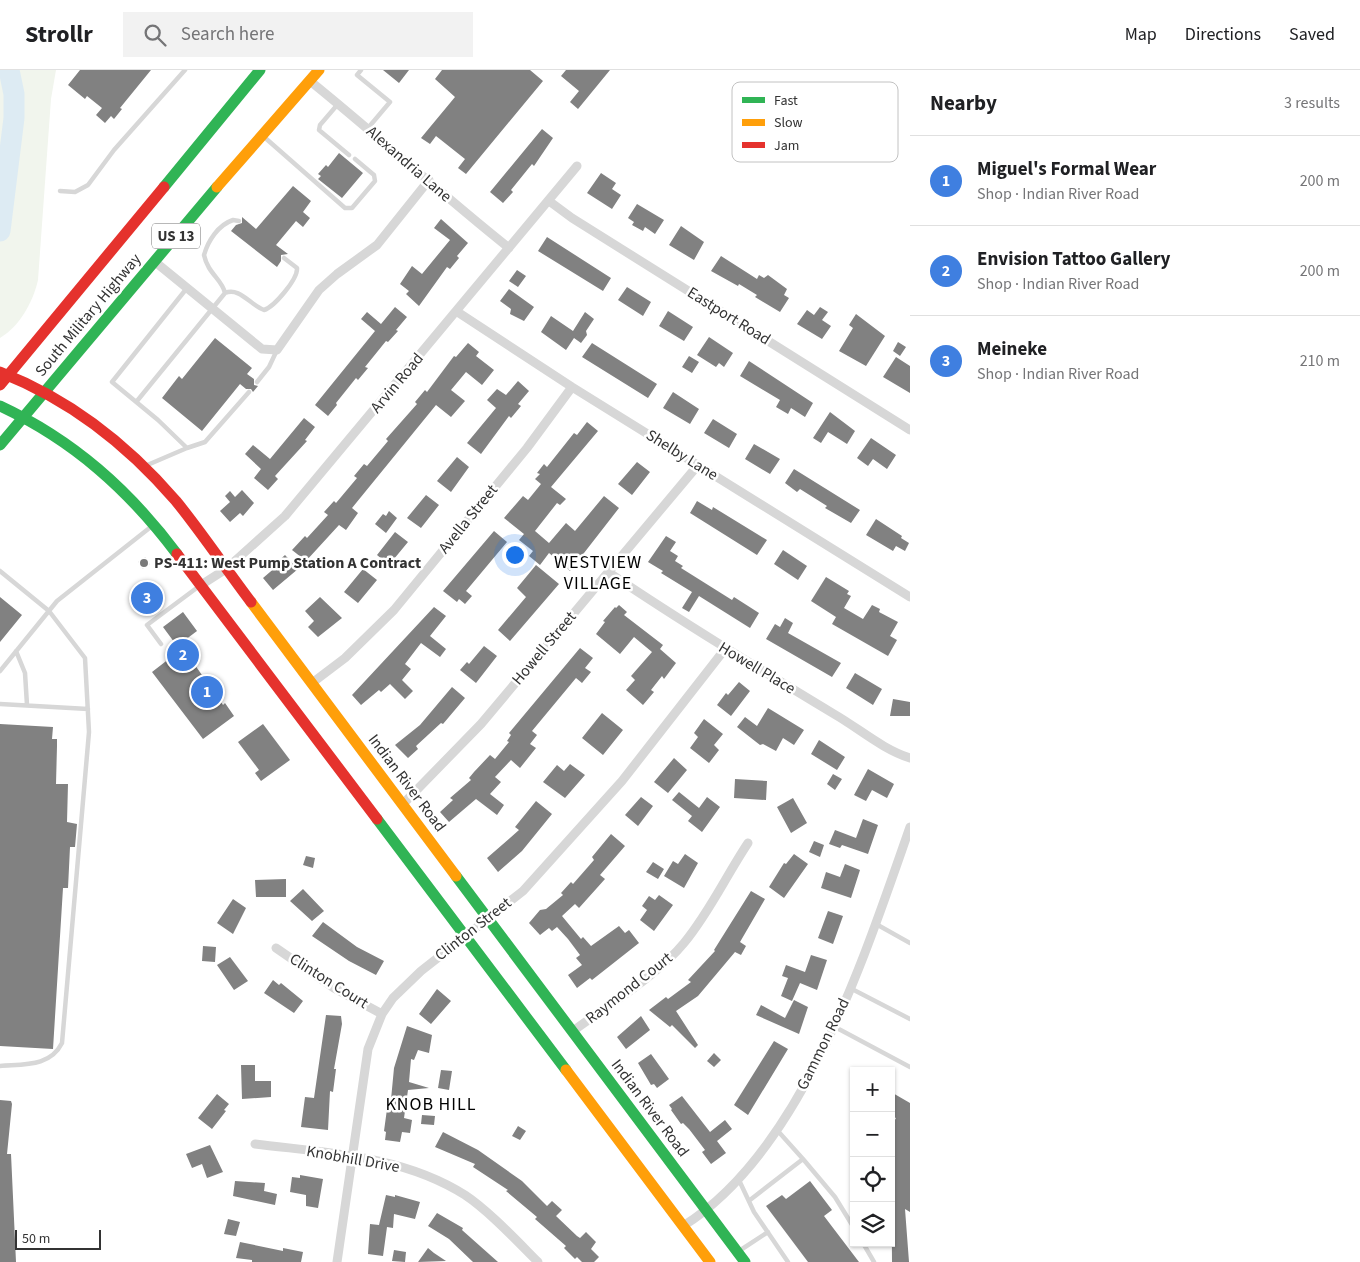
<!DOCTYPE html>
<meta charset="utf-8">
<style>
:root{--surface:#fff;--page:#f2f2f2;--text:#202124;--muted:#757577;--line:#e0e0e0;--accent:#7a7a7a}
body{margin:0;font-family:"Source Sans 3",sans-serif;background:var(--page);color:var(--text)}
.controls{position:absolute;right:15px;bottom:15px;display:grid;overflow:hidden;border-radius:0px;box-shadow:0 1px 4px #0004}
.controls button{width:45px;height:45px;display:grid;place-items:center;padding:0;border:0;border-bottom:1px solid var(--line);background:var(--surface);color:var(--text);font:25px sans-serif}
.scale{position:absolute;left:15px;bottom:12px;width:86px;box-sizing:border-box;padding-left:5px;border:2px solid #333;border-top:0;font-size:14px;line-height:18px;white-space:nowrap;color:#333;-webkit-text-stroke:4px #fff;paint-order:stroke}
.you{position:absolute;left:514px;top:484px;width:18px;height:18px;margin:-12px;border:4px solid #fff;border-radius:50%;background:#1a73e8;box-shadow:0 0 0 8px #1a73e833}
.badge{display:grid;place-items:center;width:32px;height:32px;border-radius:50%;background:var(--accent);color:#fff;font-size:16px;font-weight:700}
.pin{position:absolute;translate:-50% -50%;border:2px solid #fff;box-shadow:0 1px 5px #0006}
.list{margin:0;padding:0;list-style:none}
h2{display:flex;justify-content:space-between;align-items:center;height:65px;margin:0;padding:0 20px;font-size:21px}
h2 small{font-size:16px;font-weight:400;color:var(--muted)}
.list li{display:grid;grid-template-columns:32px 1fr auto;gap:15px;align-items:center;box-sizing:border-box;height:90px;padding:0 20px;border-top:1px solid var(--line)}
.list b{display:block;font-size:19px;white-space:nowrap}
.list p{margin:0;font-size:16px;white-space:nowrap;color:var(--muted)}
.list em{font-size:16px;font-style:normal;color:var(--muted)}
.icon{flex:none;width:28px;height:28px;fill:none;stroke:currentColor;stroke-width:2;stroke-linecap:round;stroke-linejoin:round}
.map{position:relative;flex:none;width:910px;height:1192px;overflow:hidden}
header{display:flex;align-items:center;gap:30px;box-sizing:border-box;height:70px;padding:0 25px;background:var(--surface);border-bottom:1px solid var(--line)}
header strong{font-size:24px}
nav{display:flex;gap:28px;margin-inline-start:auto;font-size:18px}
.search{width:350px;height:45px;background:var(--page);display:flex;align-items:center;gap:12px;box-sizing:border-box;padding:0 18px;border-radius:0px;color:var(--muted);font-size:19px}
main{display:flex}
aside{flex:1;background:var(--surface)}
.map>svg:first-child{display:block}
</style>
<header>
<strong>Strollr</strong>
<div class="search"><svg class="icon" aria-label="search" viewBox="0 0 24 24"><circle cx="10" cy="10" r="6"/><path d="M15 15l6 6"/></svg>Search here</div>
<nav><a>Map</a><a>Directions</a><a>Saved</a></nav>
</header>
<main>
<div class="map">
<svg width="910" height="1192" viewBox="0 0 910 1192">
<rect width="100%" height="100%" fill="#fff"/>
<path fill="#f1f5ed" d="M0 0H56L51 29 38 210C33 232 20 256 0 268Z"/>
<g fill="none" stroke-linecap="round" stroke-linejoin="round">
<path stroke="#ddebf3" stroke-width="21" d="M0 161 14 48V24L9 0"/>
</g>
<path fill="#818181" d="M80 0H151L120 38 122 39 114 49 111 46 105 53 96 45 102 38 87 26 85 29 68 15Z
M383 0H409L399 13Z
M442 0H530L543 11 466 104 458 98 465 89 436 66 430 74 421 68 455 27 435 9Z
M566 0H610L578 39 570 32 579 21 561 6Z
M542 59 553 68 534 96 532 94 511 120 513 122 503 133 490 122Z
M339 83 363 103 342 128 318 109 321 106 318 104 326 95 328 97Z
M601 103 616 113 612 119 621 125 612 139 587 123Z
M293 116 311 131 303 142 310 148 303 157 296 151 276 175 288 184 281 185V191L277 197 231 161 236 155 242 153V147L256 159Z
M637 134 664 150 655 164 645 157 643 161 632 155 634 152 628 148Z
M441 149 468 173 457 186 459 188 450 199 447 197 419 236 406 224 409 221 400 214 412 196 422 204 450 170 434 158Z
M681 156 704 172 694 190 669 175Z
M547 167 611 208 603 221 538 181Z
M721 186 757 209 759 205 764 208 768 205 787 219 784 225 789 228 780 242 755 227 757 225 739 214 738 216 711 201Z
M517 200 526 206 518 217 509 211Z
M627 217 651 232 643 246 618 230Z
M509 219 534 237 524 251 510 244 511 239 500 231Z
M395 237 407 247 396 260 398 261 388 272 386 271 365 297 368 298 358 310 356 308 336 333 337 335 328 346 315 335 375 261 361 249 367 242 381 254Z
M820 237 828 242 822 250 831 256 822 269 797 254 807 240 814 245Z
M668 241 693 257 684 271 659 256Z
M585 242 594 249 586 261 587 265 581 273 574 268 566 280 541 262 551 246 573 261Z
M856 244 885 266 866 296 839 281 853 258 849 255Z
M709 267 733 283 724 297 719 293 716 297 697 285Z
M215 268 252 298 247 304 254 309V315L258 316 253 322 251 319H246L240 314 202 361 162 328 179 306 182 309Z
M898 272 906 277 900 286 893 281Z
M468 273 479 282 476 286 494 300 482 315 466 302 451 320 465 331 451 347 436 335 352 438 358 443 346 460 339 455 306 491 292 480 305 466 307 468 328 445 324 442 334 431 336 433 357 408 354 406 364 394 367 396 388 371 386 369 417 334 415 332 425 320 427 322 454 286 456 287Z
M592 273 657 314 648 328 582 287Z
M689 286 699 292 692 303 682 297Z
M896 287 910 296V323L883 307Z
M749 291 813 333 805 347 791 338 788 344 776 337 780 330 740 306Z
M518 311 529 321 518 334 521 336 511 348 509 346 481 384 467 373 496 338 487 330 497 319 506 325Z
M673 322 699 339 690 354 663 338Z
M830 342 855 361 847 374 828 362 821 373 813 368Z
M304 348 315 357 305 370 307 371 275 406 278 409 268 420 254 408 261 399 245 384 253 375 270 389Z
M713 349 737 364 729 378 704 363Z
M587 352 598 361 551 417 566 429 560 435 557 433 535 461 549 473 566 453 575 461 604 426 619 438 570 501 549 483 540 495 529 486 533 481 519 470 524 464 504 448 523 426 528 430 541 414 535 409 540 404 537 403 544 394 547 397 574 363 577 365Z
M871 368 896 385 887 399 873 389 868 396 857 388Z
M754 374 780 389 770 404 745 389Z
M457 387 469 397 451 422 437 411Z
M637 392 650 402 632 425 618 414Z
M794 399 860 440 851 453 825 438 827 436 800 419 797 422 785 413Z
M242 420 254 433 243 446 240 443 230 452 220 441 230 432 225 426 230 421 235 427Z
M426 425 439 435 421 458 407 448Z
M697 431 712 440 713 437 767 470 757 485 690 443Z
M389 441 397 448 386 463 375 454 383 444 386 446Z
M876 449 902 466 901 468 909 473 905 481 896 476 893 481 866 465Z
M494 461 507 472 466 521 472 526 465 534 459 529 457 532 443 521Z
M395 462 408 472 389 495 377 485Z
M666 466 676 472 670 481 678 486 675 491 683 496 681 498 732 530 734 527 759 543 750 558 699 526 689 542 682 538 692 522 661 503 663 501 648 492Z
M783 480 807 496 798 510 774 494Z
M285 485 298 499 273 520 263 508 277 496 275 494Z
M145 487 150 494 143 499 138 492Z
M536 495 559 514 510 571 498 560 526 527 517 518Z
M363 499 377 510 358 533 344 522Z
M826 507 849 521 847 524 851 526 844 538 863 549 872 535 880 539 879 542 898 552 890 566 897 570 888 586 832 554 836 547 811 531Z
M148 511 164 533 147 545 131 524Z
M0 527 22 545 0 572Z
M320 527 342 548 318 567 308 557 314 551 305 541Z
M619 535 627 542 624 545 663 575 660 579 676 593 664 609 662 606 651 620 654 622 643 635 626 620 635 610 631 606 652 582 634 567 620 584 596 564 605 552 603 551 615 537 616 538Z
M434 537 446 546 430 566 446 579 440 587 421 573 405 594 411 599 402 610 413 621 405 629 390 614 381 622 379 620 361 635 352 625Z
M183 542 197 561 177 576 163 557Z
M785 548 793 553 788 563 841 593 832 607 766 569 775 554 780 557Z
M484 576 497 586 476 613 460 600 467 592 469 594Z
M183 578 223 635 225 633 234 646 203 669 152 602Z
M580 578 593 588 585 598 591 602 582 613 576 608 532 661 537 665 530 674 536 678 520 698 511 690 495 707 501 712 490 724 504 735 497 745 476 729 449 752 440 742 453 730 450 728 471 710 469 708 474 702 490 685 495 689 509 672 507 671 511 665 509 663Z
M855 603 882 619 873 635 846 618Z
M739 612 750 621 731 646 717 635 726 623 728 625Z
M452 617 465 628 443 654 441 653 416 676 418 679 408 688 395 675 420 655Z
M893 629 910 632V646H890Z
M768 638 804 660 794 675 783 668 776 681 763 674 760 675 737 657 745 647 757 656Z
M602 643 623 660 603 685 582 668Z
M704 649 723 664 714 675 719 680 709 693 690 678 698 667 694 663Z
M0 654 53 657 52 669H57V676L56 714H68L67 752 77 754 75 777H70L68 818H63L53 979 0 976Z
M263 654 290 690 261 711 255 703 259 700 238 672Z
M819 670 845 687 837 700 811 684Z
M674 688 687 700 668 723 654 712Z
M570 694 585 705 565 728 543 712 557 695 564 701Z
M868 699 894 714 887 728 872 720 866 731 854 725Z
M833 704 842 709 835 720 827 714Z
M735 709 767 711 766 730 734 728Z
M679 722 699 738 707 727 720 737 702 762 688 751 692 746 672 730Z
M641 727 653 736 638 756 625 745Z
M793 728 807 753 791 763 777 737Z
M536 731 552 744 522 781 498 802 487 788 519 760 515 757Z
M863 749 878 755 868 784 842 775 840 778 829 774 835 760 856 768Z
M611 764 625 776 600 805 605 809 579 838 575 834 562 846 581 869 583 867 591 876 619 856 625 863 629 860 639 873 592 910 590 908 577 918 568 905 582 895 576 888 580 885 568 869 557 857 552 861 549 858 540 865 529 853 540 840 546 839 563 825 561 823 571 812 573 814 594 790 592 787Z
M814 771 824 775 820 787 809 782Z
M685 784 698 793 684 818 664 806 673 791 678 794Z
M794 784 808 794 784 828 769 817 784 793 786 794Z
M306 786 315 788 313 798 303 795Z
M653 792 664 799 658 809 646 802Z
M845 794 860 800 851 828 821 818 826 802 840 807Z
M286 809V827H256L255 810Z
M303 819 324 841 312 851 290 831Z
M751 821 765 829 740 872 746 876 741 885 735 882 698 926 676 941 698 975 695 978 672 955 670 957 649 940 666 927 668 929 691 912 688 910 715 881 714 880Z
M659 825 673 835 654 861 640 850 647 840 642 836 649 826 655 830Z
M233 829 246 838 233 864 217 853Z
M828 841 843 846 833 874 818 868Z
M323 852 357 877 384 891 376 905 349 891 312 866Z
M203 876 216 877 215 892 202 891Z
M811 885 827 890 817 920 800 913 792 931 781 926 788 908 782 906 786 895 805 902Z
M230 887 248 911 234 920 217 895Z
M273 910 279 915 281 913 303 931 294 943 264 923Z
M437 919 451 931 431 954 419 944Z
M794 930 808 937 799 964 756 945 761 935 785 948Z
M326 945 341 946 342 954 334 999H336L333 1022 330 1021 328 1060 301 1057 305 1027 314 1028Z
M641 946 650 960 626 979 617 967Z
M407 956 432 965 429 983 418 980 414 990 411 989 409 1012 429 1018 408 1020 404 1048 412 1050 410 1063 402 1062 400 1072 385 1070 386 1062 384 1061 387 1039 390 1040 394 998Z
M774 971 788 979 748 1045 734 1035Z
M714 983 721 990 714 997 707 991Z
M651 984 669 1009 657 1018 654 1014 651 1015 638 993Z
M241 995H255V1011H271V1027L242 1029Z
M441 1000 452 1001 449 1020 438 1018Z
M891 1022 910 1033V1142L905 1139 909 1192H892L891 1057 896 1048 891 1046Z
M217 1024 229 1034 224 1040 226 1041 212 1059 198 1048Z
M682 1026 710 1062 725 1050 732 1059 717 1071 726 1083 711 1094 702 1082 705 1080 689 1059 683 1053 681 1054 671 1040 672 1039 669 1035Z
M0 1030 11 1031 12 1034 7 1084H11L16 1192H0Z
M422 1045 435 1046 434 1055 421 1054Z
M518 1056 526 1061 520 1070 512 1066Z
M443 1062 478 1080 522 1111 547 1136 552 1131 562 1140 556 1146 577 1166 580 1168 586 1162 596 1172 591 1179 599 1187 594 1192H582L577 1187 575 1189 564 1178 566 1176 535 1149 537 1147 506 1121 508 1120 473 1097 475 1094 435 1077Z
M210 1075 223 1102 207 1108 202 1094 192 1098 186 1084Z
M300 1105 323 1109 318 1138 306 1136V1125L290 1122 292 1107 300 1108Z
M235 1111 265 1113 264 1121 277 1124 275 1135 233 1126Z
M810 1111 832 1140 824 1146 859 1192H808L766 1136 782 1125 786 1129Z
M386 1125 395 1127V1125L420 1132 415 1149 394 1144 393 1158 387 1157 383 1186 368 1184 370 1154 379 1155Z
M437 1143 463 1158 462 1160 498 1192H473L449 1169 428 1156Z
M228 1149 240 1152 236 1166 224 1164Z
M240 1172 283 1181V1178L303 1182 301 1192H252V1190L236 1188Z
M428 1178 434 1183 446 1191 418 1192Z
M394 1180 406 1182 405 1192 392 1191Z"/>
<g fill="none" stroke-linecap="round" stroke-linejoin="round">
<path stroke="#d7d7d7" stroke-width="4.5" d="M361 0 357 5 390 32 368 58
M338 34 320 55 319 60 349 85
M263 66 345 138H352L375 111 374 105 355 89
M60 121 75 122 88 115 114 80 185 0
M225 223C222 209 208 204 204 185 208 171 218 155 233 150L239 151
M257 312 269 297 277 280
M137 331 225 223C240 217 250 235 264 240 274 237 298 209 297 198L284 188
M187 378 205 372 249 322
M145 396 187 378 158 350 112 312 187 218
M0 501 49 541 85 588 89 662 62 973C50 997 24 994 0 996
M161 574 147 555 198 517
M16 581 25 603 27 635
M0 601 57 531 152 456
M0 634 88 639
M876 854 910 873
M850 918 910 949
M835 957 910 997
M803 1089 835 1127 854 1158
M738 1108 754 1142 788 1192
M750 1130 803 1089 777 1060
M863 1173 874 1192
M739 1181 768 1162"/>
<path stroke="#d7d7d7" stroke-width="9" d="M310 11C377 65 441 124 509 178
M549 131 572 148 910 360
M154 191 262 279 277 280 319 220 337 204 377 175 429 110
M456 241 572 317 910 527
M608 502C682 552 758 598 834 644 860 659 882 679 910 688
M201 515 226 499 285 446 577 96
M312 613 345 588 394 540 527 378 572 317
M403 734 481 654 698 395
M276 878 334 918 382 944
M573 961C608 935 657 906 684 873 709 843 726 806 748 773
M255 1074C327 1083 402 1085 465 1125 489 1141 517 1171 538 1192
M683 1156C803 1081 865 885 910 757
M337 1192 368 979 382 944 393 928 421 901 523 821 622 711 725 579"/>
<path stroke="#30b455" stroke-width="11" d="M164 117 260 0
M0 336C73 370 129 420 177 484
M0 375 217 117
M377 749 566 1000
M456 806 745 1192"/>
<path stroke="#ff9f0a" stroke-width="11" d="M217 117 319 0
M251 532 456 806
M566 1000 710 1192"/>
<path stroke="#e5322d" stroke-width="11" d="M0 302C69 329 128 375 176 431 202 463 226 499 251 532
M0 315 164 117
M177 484 377 749"/>
</g>
<circle fill="#7a7a7a" stroke="#fff" stroke-width="2" cx="144" cy="493" r="5"/>
<g text-anchor="middle" dominant-baseline="central" stroke-width="5" stroke-linejoin="round" paint-order="stroke">
<rect fill="#fff" stroke="#707070" stroke-width="1" x="152" y="153.5" width="48" height="25" rx="4"/>
<g font-size="15" font-weight="bold" fill="#333">
<text x="176" y="166">US 13</text>
</g>
<g font-size="16" fill="#333" stroke="#fff">
<text transform="translate(409 94) rotate(41)">Alexandria Lane</text>
<text transform="translate(88 245) rotate(-50)">South Military Highway</text>
<text transform="translate(729 246) rotate(32)">Eastport Road</text>
<text transform="translate(397 313) rotate(-50)">Arvin Road</text>
<text transform="translate(682 385) rotate(32)">Shelby Lane</text>
<text transform="translate(468 449) rotate(-51)">Avella Street</text>
<text transform="translate(544 578) rotate(-50)">Howell Street</text>
<text transform="translate(757 598) rotate(31)">Howell Place</text>
<text transform="translate(407 713) rotate(53)">Indian River Road</text>
<text transform="translate(473 859) rotate(-38)">Clinton Street</text>
<text transform="translate(329 911) rotate(32)">Clinton Court</text>
<text transform="translate(629 918) rotate(-38)">Raymond Court</text>
<text transform="translate(823 974) rotate(-64)">Gammon Road</text>
<text transform="translate(650 1038) rotate(53)">Indian River Road</text>
<text transform="translate(353 1089) rotate(10)">Knobhill Drive</text>
</g>
<g font-size="16" font-weight="bold" fill="#333" stroke="#fff" text-anchor="start">
<text x="154" y="493">PS-411: West Pump Station A Contract</text>
</g>
<g font-size="18" letter-spacing="1" fill="#000" stroke="#fff">
<text x="598" y="492">WESTVIEW<tspan x="598" dy="21">VILLAGE</tspan></text>
<text x="431" y="1034">KNOB HILL</text>
</g>
</g>
<rect x="732" y="12" width="166" height="80" rx="8" fill="#fff" stroke="#c2c2c2" stroke-width="1"/>
<rect x="742" y="27" width="23" height="6" fill="#30b455"/>
<rect x="742" y="49" width="23" height="7" fill="#ff9f0a"/>
<rect x="742" y="72" width="23" height="6" fill="#e5322d"/>
<g font-size="14" fill="#333">
<text x="774" y="35">Fast</text>
<text x="774" y="57">Slow</text>
<text x="774" y="80">Jam</text>
</g>
</svg>
<div class="controls">
<button>+</button>
<button>−</button>
<button><svg class="icon" aria-label="locate" viewBox="0 0 24 24"><circle cx="12" cy="12" r="6"/><path d="M12 2v4M12 18v4M2 12h4M18 12h4"/></svg></button>
<button><svg class="icon" aria-label="layers" viewBox="0 0 24 24"><path d="M12 4l9 5-9 5-9-5zM3 14l9 5 9-5"/></svg></button>
</div>
<div class="scale">50 m</div>
<div class="you"></div>
<div class="pin badge" style="left:207px;top:622px;background:#3f7fe0">1</div>
<div class="pin badge" style="left:183px;top:585px;background:#3f7fe0">2</div>
<div class="pin badge" style="left:147px;top:528px;background:#3f7fe0">3</div>
</div>
<aside>
<h2>Nearby<small>3 results</small></h2>
<ul class="list">
<li><span class="badge" style="background:#3f7fe0">1</span><div><b>Miguel's Formal Wear</b><p>Shop · Indian River Road</p></div><em>200 m</em></li>
<li><span class="badge" style="background:#3f7fe0">2</span><div><b>Envision Tattoo Gallery</b><p>Shop · Indian River Road</p></div><em>200 m</em></li>
<li><span class="badge" style="background:#3f7fe0">3</span><div><b>Meineke</b><p>Shop · Indian River Road</p></div><em>210 m</em></li>
</ul>
</aside>
</main>
